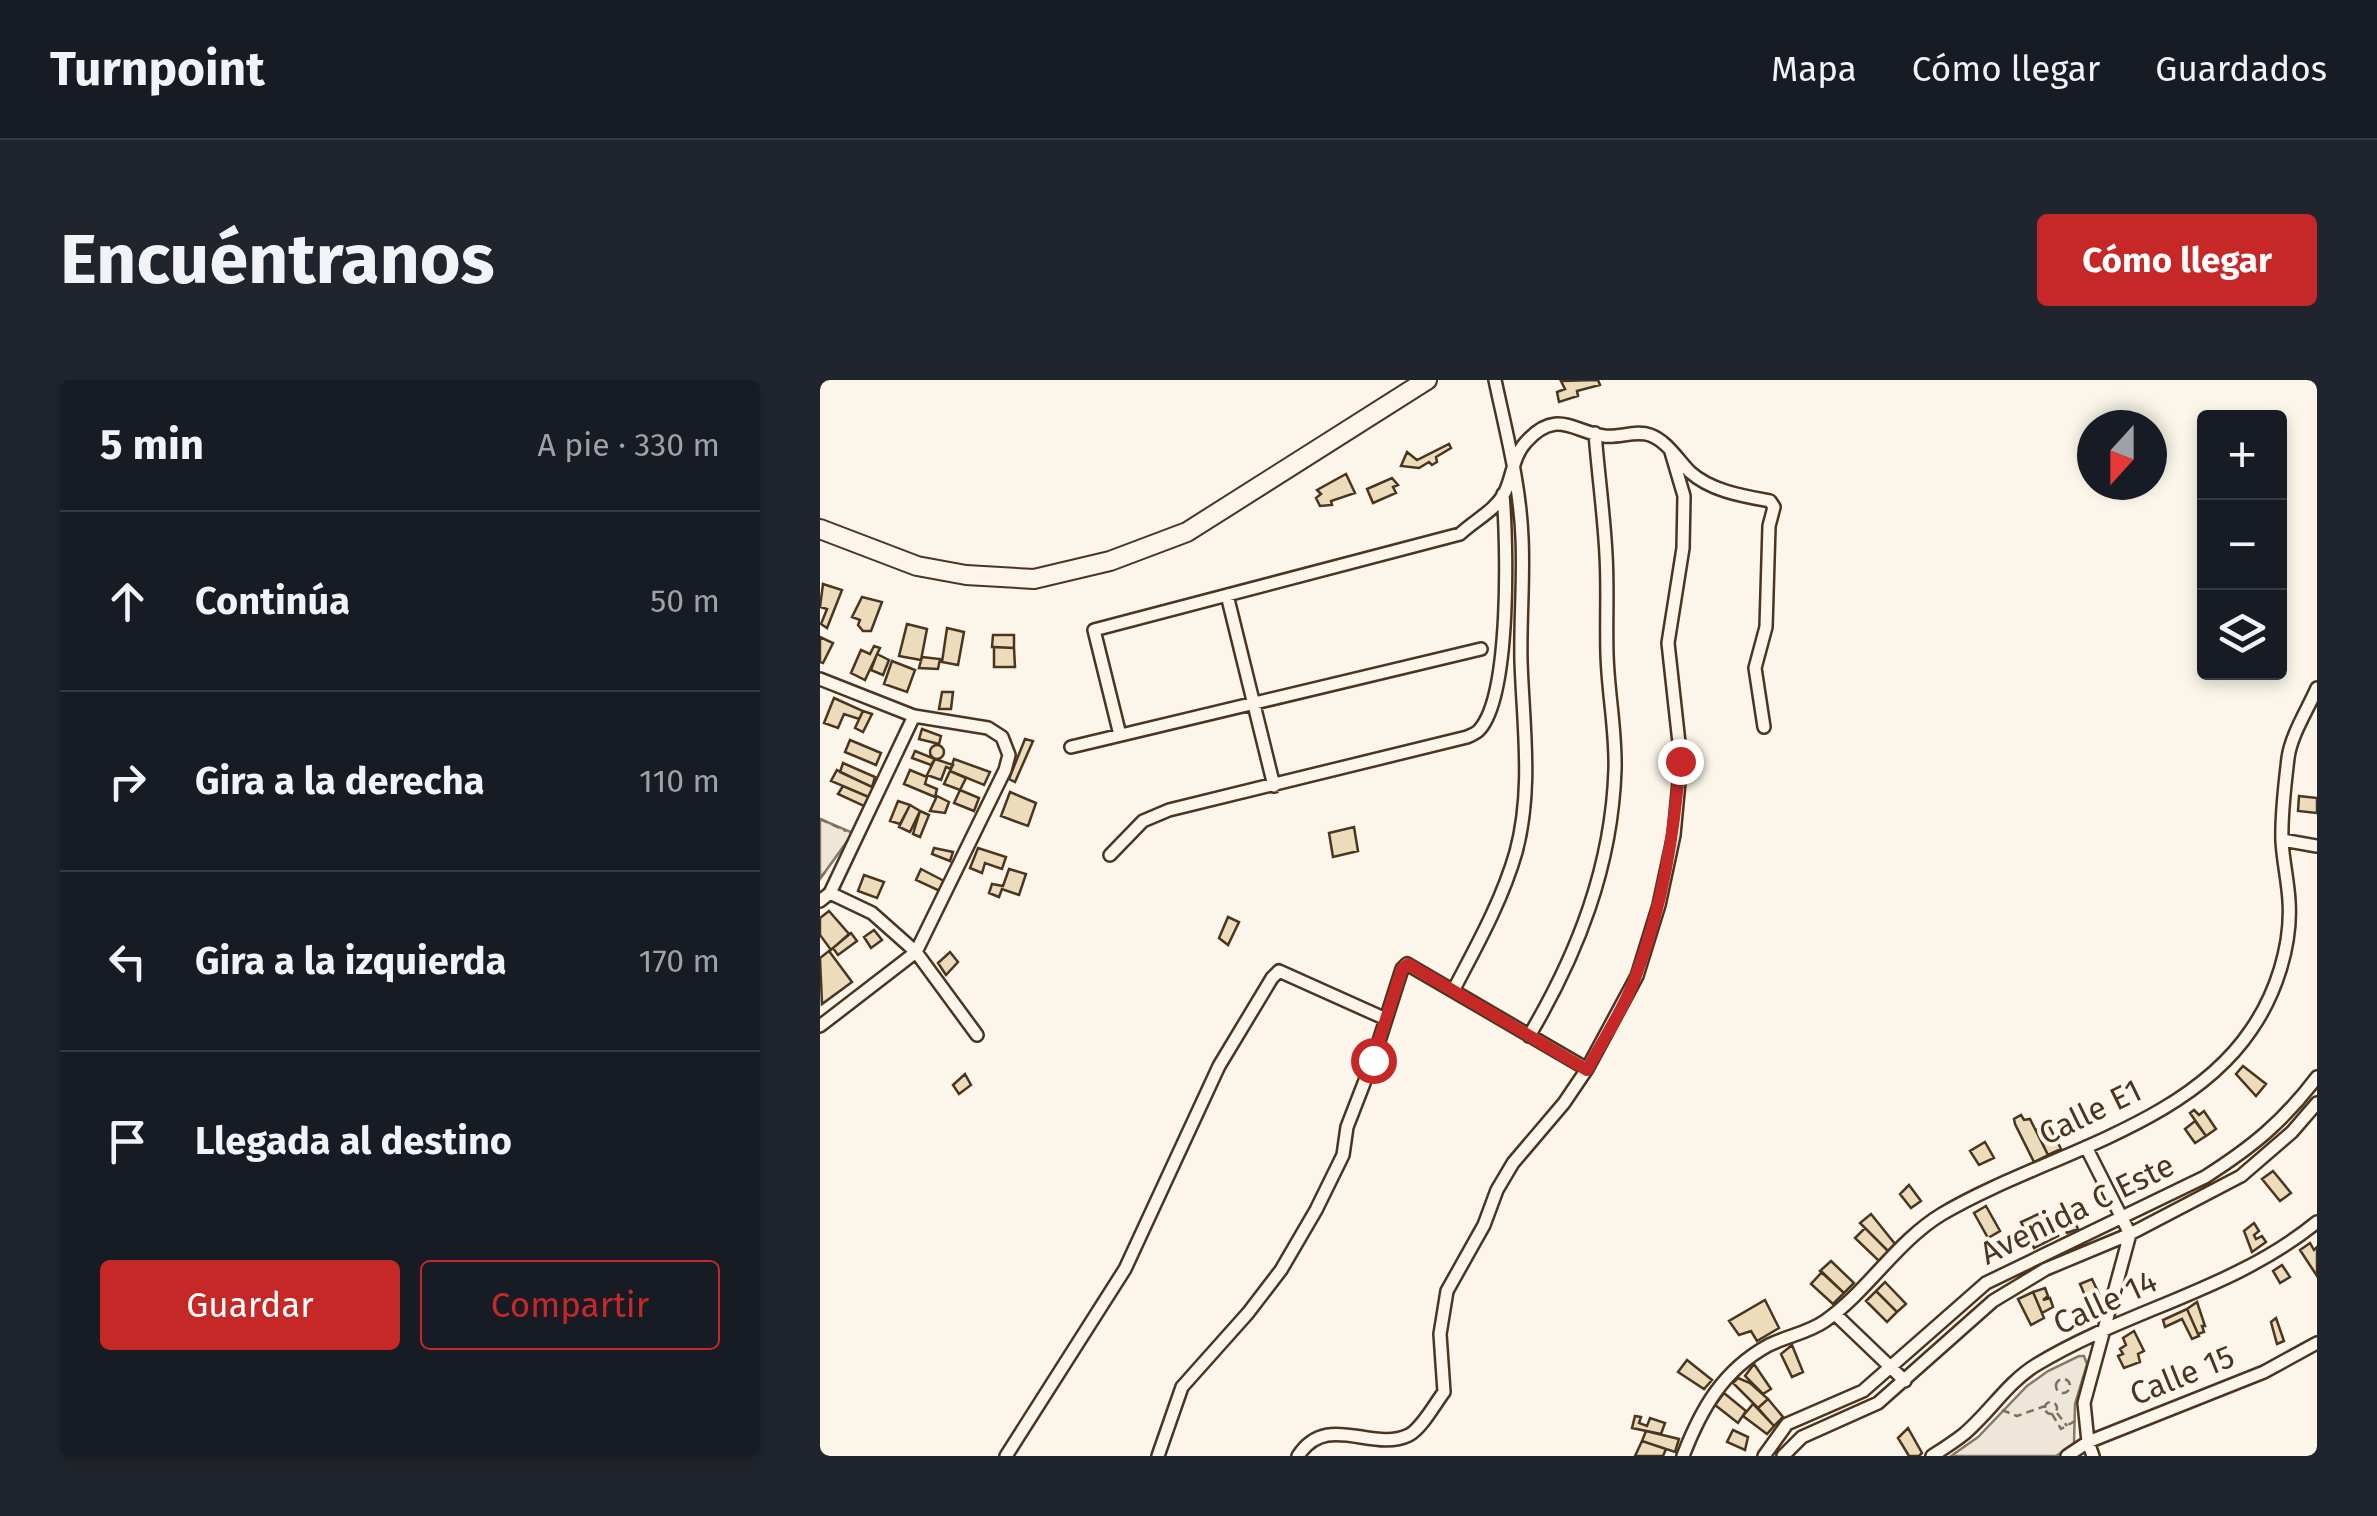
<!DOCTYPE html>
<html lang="es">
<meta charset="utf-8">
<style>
:root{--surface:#171b24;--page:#20242c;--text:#f1f3f6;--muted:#9ea1a6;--line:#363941;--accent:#c62828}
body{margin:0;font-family:"Fira Sans",sans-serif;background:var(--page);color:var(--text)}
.controls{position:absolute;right:30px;top:30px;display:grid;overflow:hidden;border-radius:10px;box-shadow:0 5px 15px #0003}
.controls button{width:90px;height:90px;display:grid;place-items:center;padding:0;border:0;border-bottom:2px solid var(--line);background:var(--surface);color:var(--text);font:50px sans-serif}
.compass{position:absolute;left:1257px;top:30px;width:90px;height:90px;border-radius:50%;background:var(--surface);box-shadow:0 5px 15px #0003;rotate:201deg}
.stop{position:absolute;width:30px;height:30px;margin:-22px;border:8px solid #c62828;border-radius:50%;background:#fff}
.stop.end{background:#c62828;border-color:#fff;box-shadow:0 2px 10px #0008}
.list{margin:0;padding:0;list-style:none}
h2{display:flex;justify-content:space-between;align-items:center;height:130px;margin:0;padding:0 40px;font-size:42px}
h2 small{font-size:32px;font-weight:400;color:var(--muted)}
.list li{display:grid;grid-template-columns:65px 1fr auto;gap:30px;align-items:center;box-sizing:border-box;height:180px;padding:0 40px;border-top:2px solid var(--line)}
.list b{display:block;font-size:38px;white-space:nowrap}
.list em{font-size:32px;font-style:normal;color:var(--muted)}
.actions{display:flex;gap:20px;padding:30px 40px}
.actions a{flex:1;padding:22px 0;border:2px solid var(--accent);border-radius:10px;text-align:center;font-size:35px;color:var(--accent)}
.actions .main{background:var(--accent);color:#fff}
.icon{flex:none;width:55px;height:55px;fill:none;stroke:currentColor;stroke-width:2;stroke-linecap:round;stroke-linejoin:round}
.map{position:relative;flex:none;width:1497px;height:1076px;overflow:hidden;border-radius:10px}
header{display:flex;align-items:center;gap:60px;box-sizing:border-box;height:140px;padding:0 50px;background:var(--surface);border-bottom:2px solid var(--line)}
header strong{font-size:48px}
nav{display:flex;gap:55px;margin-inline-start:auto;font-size:35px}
.intro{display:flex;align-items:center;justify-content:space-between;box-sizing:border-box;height:240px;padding:0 60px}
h1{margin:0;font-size:70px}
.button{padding:25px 45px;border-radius:10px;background:var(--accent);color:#fff;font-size:35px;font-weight:700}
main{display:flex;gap:60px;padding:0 60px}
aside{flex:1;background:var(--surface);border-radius:10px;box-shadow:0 5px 15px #0003}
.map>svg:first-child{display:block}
</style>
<header>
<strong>Turnpoint</strong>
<nav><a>Mapa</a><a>Cómo llegar</a><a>Guardados</a></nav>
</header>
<div class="intro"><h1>Encuéntranos</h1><a class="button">Cómo llegar</a></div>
<main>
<aside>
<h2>5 min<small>A pie · 330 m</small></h2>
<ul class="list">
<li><svg class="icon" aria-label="ahead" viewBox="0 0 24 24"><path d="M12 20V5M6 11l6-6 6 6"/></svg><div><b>Continúa</b></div><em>50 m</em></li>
<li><svg class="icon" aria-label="right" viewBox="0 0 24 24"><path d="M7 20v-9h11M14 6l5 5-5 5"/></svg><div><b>Gira a la derecha</b></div><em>110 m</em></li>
<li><svg class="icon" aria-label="left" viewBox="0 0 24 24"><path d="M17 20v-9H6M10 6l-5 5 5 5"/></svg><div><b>Gira a la izquierda</b></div><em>170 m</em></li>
<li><svg class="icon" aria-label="arrive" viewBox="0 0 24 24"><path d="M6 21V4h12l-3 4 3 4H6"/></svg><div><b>Llegada al destino</b></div></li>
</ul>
<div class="actions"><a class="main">Guardar</a><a>Compartir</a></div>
</aside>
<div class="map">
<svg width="1497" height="1076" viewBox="0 0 1497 1076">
<rect width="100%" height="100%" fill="#fbf6e9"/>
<path fill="#ede6d9" stroke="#887966" stroke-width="2.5" d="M0 439 33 453 0 499Z
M1259 976H1264L1267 984 1255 1024 1254 1064 1236 1076H1131L1158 1057 1207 1006 1228 991Z"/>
<path fill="#ecdcbc" stroke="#4a3520" stroke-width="2.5" d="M778 0 780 5 757 11 758 16 739 22 737 12 745 9 741 1Z
M629 64 631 68 616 77 617 82 612 85 609 82 599 88 581 86 587 72 597 80Z
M526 94 535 113 511 121 512 125 500 126 496 118 501 114 497 110Z
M572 98 578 105 573 107 576 113 553 123 547 109Z
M3 204 22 210 7 248 1 244 7 229 0 227Z
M42 217 62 222 51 251H43L38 245 40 240 32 237Z
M87 244 107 249 101 280 79 276Z
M127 248 144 252 138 285 122 282Z
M173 255H194V268L172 267Z
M0 257 13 263 3 283 0 282Z
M54 266 60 268 45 300 31 293 41 270 50 274Z
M174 267 194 268 195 287H174Z
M57 274 69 280 63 295 51 290Z
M102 277 120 279 118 289 99 288Z
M72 281 95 290 87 312 64 304Z
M122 312H133L131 329H119Z
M14 318 43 331 39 339 24 334 18 348 4 343Z
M43 331 52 334 43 352 35 348Z
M102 349 121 356 119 364 99 359Z
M205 359 213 361 195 402 189 399Z
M30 360 61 373 56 385 25 372Z
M110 372a7 7 0 1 1 14 0a7 7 0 1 1-14 0Z
M95 371 115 379 111 385 92 378Z
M115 379 133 385 131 389 126 387 121 400 107 395Z
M134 379 170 392 164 405 130 391Z
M23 383 55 397 52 407 20 392Z
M17 390 56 409 51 418 11 401Z
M90 390 107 397 105 404 117 409 115 417 84 404Z
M130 391 146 398 140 410 124 404Z
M23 406 51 418 46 427 18 414Z
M140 410 159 418 154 431 134 423Z
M190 412 216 423 208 446 181 436Z
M117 416 129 422 125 433 110 431Z
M1479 416 1497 418V433L1478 431Z
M78 421 90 425 80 444 70 441Z
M90 425 100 431 90 452 79 447Z
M100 431 109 435 100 457 93 454Z
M534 447 538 471 513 477 509 453Z
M114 468 133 472 130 481 112 474Z
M158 468 186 477 182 489 165 483 162 493 150 488Z
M101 489 126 502 122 512 96 500Z
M189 489 206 494 199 515 182 509 179 517 169 513 172 504 183 506Z
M44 495 64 502 57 518 38 511Z
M9 531 29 554 11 570 0 555V538Z
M408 537 419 542 408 565 399 558Z
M54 550 62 560 51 568 44 557Z
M31 553 37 561 18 575 13 568Z
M9 571 32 602 2 624 0 578Z
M130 572 138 582 126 595 118 583Z
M1423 686 1446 704 1436 716 1416 694Z
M145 694 151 705 139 714 133 705Z
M1374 730 1379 735 1384 731 1396 749 1386 756 1370 733Z
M1201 735 1204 740 1210 739 1228 775 1214 782 1195 744 1194 739Z
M1375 741 1386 756 1375 763 1365 749Z
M1228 744 1241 769 1228 775 1216 750Z
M1165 762 1174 778 1159 785 1150 771Z
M1453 791 1471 813 1460 821 1442 799Z
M1089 805 1101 821 1091 828 1080 814Z
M1166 826 1180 851 1168 858 1154 833Z
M1248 829 1258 849 1247 853 1241 841 1246 838 1241 832Z
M1225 831 1238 856 1214 868 1201 842Z
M1051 834 1075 864 1068 871 1040 843Z
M1434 843 1439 851 1434 855 1436 859 1442 856 1446 862 1432 872 1424 851Z
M1045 848 1068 871 1059 881 1035 858Z
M1490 863 1494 870 1497 867V896L1480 870Z
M1011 881 1034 903 1024 913 1000 891Z
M1462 885 1470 897 1460 903 1453 891Z
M1002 892 1024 913 1013 924 991 904Z
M1272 899 1279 914 1267 920 1260 904Z
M1065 902 1086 924 1077 932 1056 911Z
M1225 908 1228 916 1223 920 1230 918 1233 927 1222 933 1213 912Z
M1056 911 1077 932 1067 942 1046 921Z
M1213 912 1224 938 1211 945 1198 919Z
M945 920 959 948 937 961 931 951 919 955 909 941Z
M1377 922 1385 946H1382L1384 952 1378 954 1367 929Z
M1367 929 1379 956 1372 959 1362 939 1345 947 1343 940Z
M1456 938 1464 961 1457 964 1451 942Z
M1314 951 1324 971 1318 974 1320 982 1304 988 1298 976 1303 974 1300 969 1306 965 1303 958Z
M972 965 983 992 972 997 961 974Z
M867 980 892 1000 884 1009 858 992Z
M934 984 951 1009 943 1014 925 996Z
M918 998 930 1003 948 1019 938 1028 913 1003Z
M904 1013 926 1031 918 1043 895 1025Z
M948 1019 963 1037 954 1046 938 1028Z
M933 1024 954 1046 947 1054 923 1036Z
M815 1036 821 1037 819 1043 827 1046 830 1038 845 1043 841 1054 812 1048Z
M1088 1048 1102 1073 1099 1076H1089L1078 1058Z
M913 1050 928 1057 925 1070 907 1062Z
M826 1051 859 1059 855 1072 822 1061Z
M822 1061 846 1069 843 1076H815Z"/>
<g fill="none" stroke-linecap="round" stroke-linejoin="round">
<defs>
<path id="minor" d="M407 215 454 406
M0 299 94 336 168 348 182 357 189 375 185 390 96 572 0 646
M300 355 274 250 640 154C656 139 675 131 685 112 693 95 693 76 706 62 736 28 754 52 784 56 799 58 816 50 830 55 847 61 858 80 870 92 891 111 923 116 950 121L954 127 949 146 946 247 935 288 944 347
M251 367 661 269
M1462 460 1497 466
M290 475 323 441 349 430 647 357C652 355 657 353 660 349 691 313 687 162 683 114
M10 513 52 533 96 572 157 655
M0 521 10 513 94 336
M633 611C656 567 682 521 696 472 713 409 703 344 701 281 700 240 704 199 702 158 700 104 686 52 675 0
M709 656C758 573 792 486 795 389 796 350 788 313 787 274 786 241 788 208 786 175 784 134 778 93 775 53
M1266 767 1310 854 1264 1023 1268 1062 1273 1076
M1015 934 1085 1001
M186 1076 305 889 399 686 452 598 459 591 566 639
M338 1076 362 1007 428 933 461 890 496 830 523 775 527 747 553 680 582 589 587 584 767 689
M478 1076C507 1031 552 1073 589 1055 602 1048 614 1025 624 1012L620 954 627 911 664 845 677 810 693 783 744 723 767 689 817 596 839 525 854 455 861 381 848 263 863 168 864 116 851 72
M863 1076C881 1029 903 990 949 965 967 956 988 953 1005 941 1048 911 1076 862 1122 834 1220 776 1365 748 1431 650 1456 614 1472 565 1469 521 1468 501 1463 481 1462 461 1461 434 1465 404 1468 378 1471 355 1488 329 1497 308
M944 1076 967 1044 1043 1011 1166 903 1385 797C1432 767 1463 742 1497 697
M963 1076 982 1057 1058 1023 1173 921 1226 889 1310 854 1421 796 1472 752 1497 723
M1112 1076C1123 1069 1134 1062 1144 1054 1169 1033 1188 1002 1216 985 1306 930 1414 910 1497 842
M1247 1076 1268 1062 1444 992 1497 963"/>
<path id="secondary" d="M0 149 97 186 146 195 214 199 290 181 367 152 607 0"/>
</defs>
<use href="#minor" stroke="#4a3520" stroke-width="16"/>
<use href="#secondary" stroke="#4a3520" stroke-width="22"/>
<path stroke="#7f6f5c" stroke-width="2.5" stroke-dasharray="8 5" stroke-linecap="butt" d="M0 439 26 451
M0 498 6 491
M1236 1006a7 7 0 1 1 14 0a7 7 0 1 1-14 0Z
M1225 1028a6 6 0 1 1 12 0a6 6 0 1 1-12 0Z
M1182 1030 1197 1036 1225 1026
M1237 1033 1247 1046
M1232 1034 1241 1049 1255 1041"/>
<use href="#minor" stroke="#fbf6e9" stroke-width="11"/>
<use href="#secondary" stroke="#fbf6e9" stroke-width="18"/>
</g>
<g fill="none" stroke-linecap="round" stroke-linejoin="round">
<path stroke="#c62828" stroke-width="12" d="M553 680 582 589 588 584 767 690C784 658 805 627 817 593 843 524 854 454 860 381"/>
</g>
<g text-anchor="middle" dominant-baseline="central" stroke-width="8" stroke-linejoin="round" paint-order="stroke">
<g font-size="32" fill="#4a3520" stroke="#fbf6e9">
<text transform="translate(1270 732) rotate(-26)">Calle E1</text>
<text transform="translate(1257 829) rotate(-26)">Avenida C Este</text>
<text transform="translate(1285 922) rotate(-25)">Calle 14</text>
<text transform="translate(1362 995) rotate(-22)">Calle 15</text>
</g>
</g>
</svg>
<div class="controls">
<button>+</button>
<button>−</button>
<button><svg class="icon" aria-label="layers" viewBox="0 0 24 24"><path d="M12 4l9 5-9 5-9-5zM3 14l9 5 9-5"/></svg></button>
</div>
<svg class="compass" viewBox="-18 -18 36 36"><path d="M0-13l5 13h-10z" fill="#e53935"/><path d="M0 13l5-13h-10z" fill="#9ea1a6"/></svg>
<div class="stop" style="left:553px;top:680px"></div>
<div class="stop end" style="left:860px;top:381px"></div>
</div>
</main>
